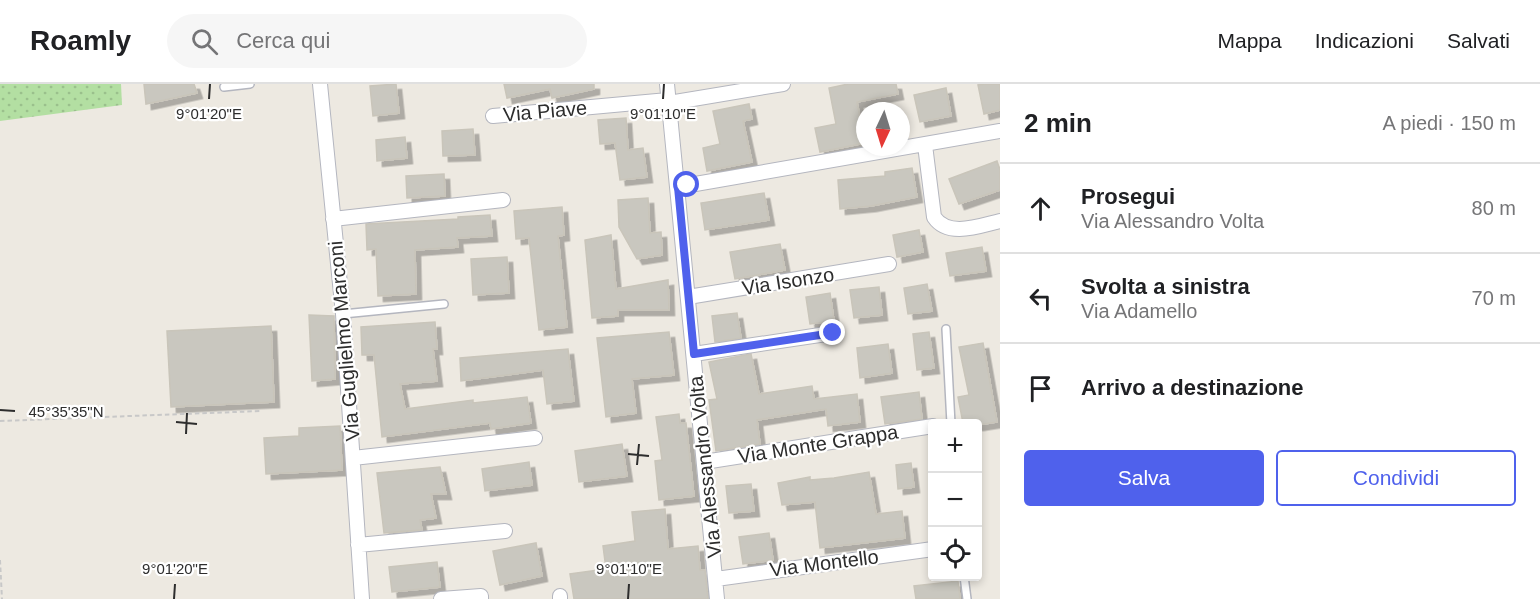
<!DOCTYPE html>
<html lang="it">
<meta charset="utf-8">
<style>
:root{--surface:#fff;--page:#f6f6f6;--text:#202124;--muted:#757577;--line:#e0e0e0;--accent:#4f61ec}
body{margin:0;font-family:Helvetica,sans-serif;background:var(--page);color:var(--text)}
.controls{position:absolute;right:18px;bottom:18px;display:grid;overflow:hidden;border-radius:6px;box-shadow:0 3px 9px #0003}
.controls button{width:54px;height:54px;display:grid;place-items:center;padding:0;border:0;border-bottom:2px solid var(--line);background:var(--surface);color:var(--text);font:30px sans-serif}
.compass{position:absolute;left:856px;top:18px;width:54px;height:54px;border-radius:50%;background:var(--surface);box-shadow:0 3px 9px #0003;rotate:184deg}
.stop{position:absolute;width:18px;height:18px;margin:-14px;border:4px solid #4f61ec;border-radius:50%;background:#fff}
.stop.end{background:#4f61ec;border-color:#fff;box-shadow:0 2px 6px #0008}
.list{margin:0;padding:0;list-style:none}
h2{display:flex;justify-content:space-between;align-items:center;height:78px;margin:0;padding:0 24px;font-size:26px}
h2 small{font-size:20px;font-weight:400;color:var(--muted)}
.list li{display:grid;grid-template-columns:39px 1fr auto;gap:18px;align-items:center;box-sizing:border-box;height:90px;padding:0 24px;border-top:2px solid var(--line)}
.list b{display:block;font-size:22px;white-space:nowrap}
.list p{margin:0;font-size:20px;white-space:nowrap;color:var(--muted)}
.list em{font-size:20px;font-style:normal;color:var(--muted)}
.actions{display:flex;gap:12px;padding:18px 24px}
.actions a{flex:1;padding:14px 0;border:2px solid var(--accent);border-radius:6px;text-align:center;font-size:21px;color:var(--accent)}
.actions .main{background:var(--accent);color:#fff}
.icon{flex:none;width:33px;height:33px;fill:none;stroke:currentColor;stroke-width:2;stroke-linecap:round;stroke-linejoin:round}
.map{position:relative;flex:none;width:1000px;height:515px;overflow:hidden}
header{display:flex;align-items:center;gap:36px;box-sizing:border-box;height:84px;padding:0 30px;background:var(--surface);border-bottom:2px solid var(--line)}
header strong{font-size:28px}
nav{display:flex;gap:33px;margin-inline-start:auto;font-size:21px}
.search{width:420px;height:54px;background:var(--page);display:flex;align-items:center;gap:15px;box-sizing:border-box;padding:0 21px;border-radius:33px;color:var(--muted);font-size:22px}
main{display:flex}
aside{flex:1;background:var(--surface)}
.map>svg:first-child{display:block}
</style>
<header>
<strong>Roamly</strong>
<div class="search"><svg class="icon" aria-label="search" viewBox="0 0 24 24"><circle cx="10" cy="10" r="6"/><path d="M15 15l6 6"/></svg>Cerca qui</div>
<nav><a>Mappa</a><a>Indicazioni</a><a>Salvati</a></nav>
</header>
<main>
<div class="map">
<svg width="1000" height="515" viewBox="0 0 1000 515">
<defs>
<pattern id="park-dots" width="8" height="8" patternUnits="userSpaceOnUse" patternTransform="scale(1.5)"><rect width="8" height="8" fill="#b3dfa2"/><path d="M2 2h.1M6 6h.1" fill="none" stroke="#9ac08c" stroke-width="1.8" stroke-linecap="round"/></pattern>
<filter id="shadow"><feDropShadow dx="5.5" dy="5.5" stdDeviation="0" flood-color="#0004"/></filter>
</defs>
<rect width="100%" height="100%" fill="#ede9e1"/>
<path fill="url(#park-dots)" d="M0 0H121L122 21 0 37Z"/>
<path fill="#c9c7bf" stroke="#c9c5ba" stroke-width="1.5" filter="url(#shadow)" d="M144 0H194L197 9 146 20Z
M396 0 399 29 373 32 370 2Z
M504 0H594V5L552 14 550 5 507 14Z
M848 0H896L898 10 857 18 865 59 820 68 815 44 836 40 829 4Z
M985 0H1000V26L984 30 978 1Z
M946 4 951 32 920 38 914 11Z
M749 20 752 35 743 37 752 78 707 87 703 64 720 60 713 27Z
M626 34 628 66 643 64 647 93 620 96 615 59 600 60 598 36Z
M473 45 475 71 443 72 442 47Z
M405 53 407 74 377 77 376 56Z
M997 77 1000 86V106L959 120 949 95Z
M912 84 917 113 871 122 840 125 838 96 885 92V88Z
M444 90 445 112 407 114 406 92Z
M764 109 769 136 705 146 701 119Z
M648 114 650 149 661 148 662 171 637 175 619 143 618 116Z
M562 123 564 151 558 152 567 243 539 246 529 154 516 155 514 127Z
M490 131 492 152 457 154 458 163 415 166 416 210 378 212 376 165 367 166 366 140 458 135V133Z
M919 146 923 168 897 173 893 151Z
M611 151 616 205 668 196 669 226H618V232L592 234 585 156Z
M780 160 785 186 735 195 730 168Z
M982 163 986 187 950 192 946 169Z
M507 173 509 209 473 211 471 175Z
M927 200 932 227 908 230 904 204Z
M879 203 882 231 854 234 850 206Z
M830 209 834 237 810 240 806 213Z
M737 229 741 254 715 258 712 232Z
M309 231 334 232 335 295 312 297Z
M435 238 437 265H433L437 297 400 300 405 325 473 316V319L527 313 531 339 491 345 490 339 382 353 374 271H362L361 243Z
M271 242 274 318 171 323 167 247Z
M669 248 674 291 632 295 636 329 606 333 597 254Z
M929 248 934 284 917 286 913 250Z
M983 259 997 338 978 341 963 339 958 313 969 311 959 263Z
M888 260 892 289 860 294 857 264Z
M568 265 574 317 547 320 543 286 461 297 460 274Z
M751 270 759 310 812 302 814 315 857 310 860 338 828 342 826 325 757 336 760 360 716 367 709 316 717 315 709 278Z
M919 308 922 335 885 340 881 313Z
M679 330 680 339H686L694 412 659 416 655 377 662 376 656 333Z
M340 342 342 386 266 390 264 354 299 352V344Z
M622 360 627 392 579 398 575 367Z
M529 378 532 401 485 407 482 385Z
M911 379 914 403 898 405 896 381Z
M440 383 446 410H431L436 434 420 436 422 446 384 449 377 389Z
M869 388 876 430 902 427 905 454 820 464 815 418 782 421 778 399 810 393V396L834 394Z
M751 400 754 427 729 429 726 402Z
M665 425 668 465 698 462 700 486H705L708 515H574L570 490 606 485 603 462 635 457 632 428Z
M769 449 773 476 743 480 739 453Z
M536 459 542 492 500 501 493 467Z
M437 478 440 503 392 508 389 483Z
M958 497 960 515H916L914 502Z"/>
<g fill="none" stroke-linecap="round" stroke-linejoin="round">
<defs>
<path id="lane" d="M224 3 250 0
M343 230 444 220
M946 245 951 340
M964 492 967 515"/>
<path id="street" d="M320 0 343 230 362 515
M667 0 717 515
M669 19 783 0
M493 32 668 16
M925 61 934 133C948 154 979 142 1000 137
M678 103 1000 47
M333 135 503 116
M688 213 889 180
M694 270 833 249
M353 374 535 354
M704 378 933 342
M358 461 505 447
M716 495 933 465
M560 512V515
M441 515 481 512V515"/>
</defs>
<use href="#lane" stroke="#b4b6bf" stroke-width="10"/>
<use href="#street" stroke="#b4b6bf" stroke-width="16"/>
<path stroke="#c8c8c8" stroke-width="2" stroke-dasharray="4.5 3" stroke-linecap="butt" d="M0 337 261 327
M0 476 2 515"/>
<use href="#lane" stroke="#fff" stroke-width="7"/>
<use href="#street" stroke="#fff" stroke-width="14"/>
</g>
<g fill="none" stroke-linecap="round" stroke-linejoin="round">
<path stroke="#4f61ec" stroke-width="8" d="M687 101 678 103 694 270 833 249"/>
</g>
<path fill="none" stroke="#2d2d2d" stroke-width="2" d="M209 15 210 0M663 15 664 0M0 326 15 327M176 338 197 340M186 350 187 329M628 370 649 372M637 381 639 360M174 515 175 500M628 515 629 500"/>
<g text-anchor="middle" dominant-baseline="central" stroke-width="4.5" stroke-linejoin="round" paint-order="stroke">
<g font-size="20" fill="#2d2d2d" stroke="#fff">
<text transform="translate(545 27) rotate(-5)">Via Piave</text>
<text transform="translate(788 197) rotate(-9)">Via Isonzo</text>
<text transform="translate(344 257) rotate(-95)">Via Guglielmo Marconi</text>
<text transform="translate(818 360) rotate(-9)">Via Monte Grappa</text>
<text transform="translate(705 383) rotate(-96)">Via Alessandro Volta</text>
<text transform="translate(824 479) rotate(-7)">Via Montello</text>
</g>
</g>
<g font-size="15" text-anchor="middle" fill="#2d2d2d" stroke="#fff" stroke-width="4.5" stroke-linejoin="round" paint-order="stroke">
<text x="209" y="35">9°01'20"E</text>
<text x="663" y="35">9°01'10"E</text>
<text x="66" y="333">45°35'35"N</text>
<text x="175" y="490">9°01'20"E</text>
<text x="629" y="490">9°01'10"E</text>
</g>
</svg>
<div class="controls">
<button>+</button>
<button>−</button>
<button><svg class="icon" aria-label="locate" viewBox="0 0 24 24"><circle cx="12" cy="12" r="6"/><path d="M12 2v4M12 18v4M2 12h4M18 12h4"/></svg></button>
</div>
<svg class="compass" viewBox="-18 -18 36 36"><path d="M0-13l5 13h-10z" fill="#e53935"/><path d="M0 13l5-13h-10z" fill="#757577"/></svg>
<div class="stop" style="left:687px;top:101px"></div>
<div class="stop end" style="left:833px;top:249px"></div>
</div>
<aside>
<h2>2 min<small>A piedi · 150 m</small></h2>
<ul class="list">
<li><svg class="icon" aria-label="ahead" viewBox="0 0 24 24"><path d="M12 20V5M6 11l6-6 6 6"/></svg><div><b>Prosegui</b><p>Via Alessandro Volta</p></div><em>80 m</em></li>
<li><svg class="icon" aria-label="left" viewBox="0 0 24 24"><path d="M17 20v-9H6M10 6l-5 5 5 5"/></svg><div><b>Svolta a sinistra</b><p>Via Adamello</p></div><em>70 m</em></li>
<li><svg class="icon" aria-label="arrive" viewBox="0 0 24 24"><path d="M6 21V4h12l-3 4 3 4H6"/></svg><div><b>Arrivo a destinazione</b></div></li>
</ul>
<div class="actions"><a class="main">Salva</a><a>Condividi</a></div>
</aside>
</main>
